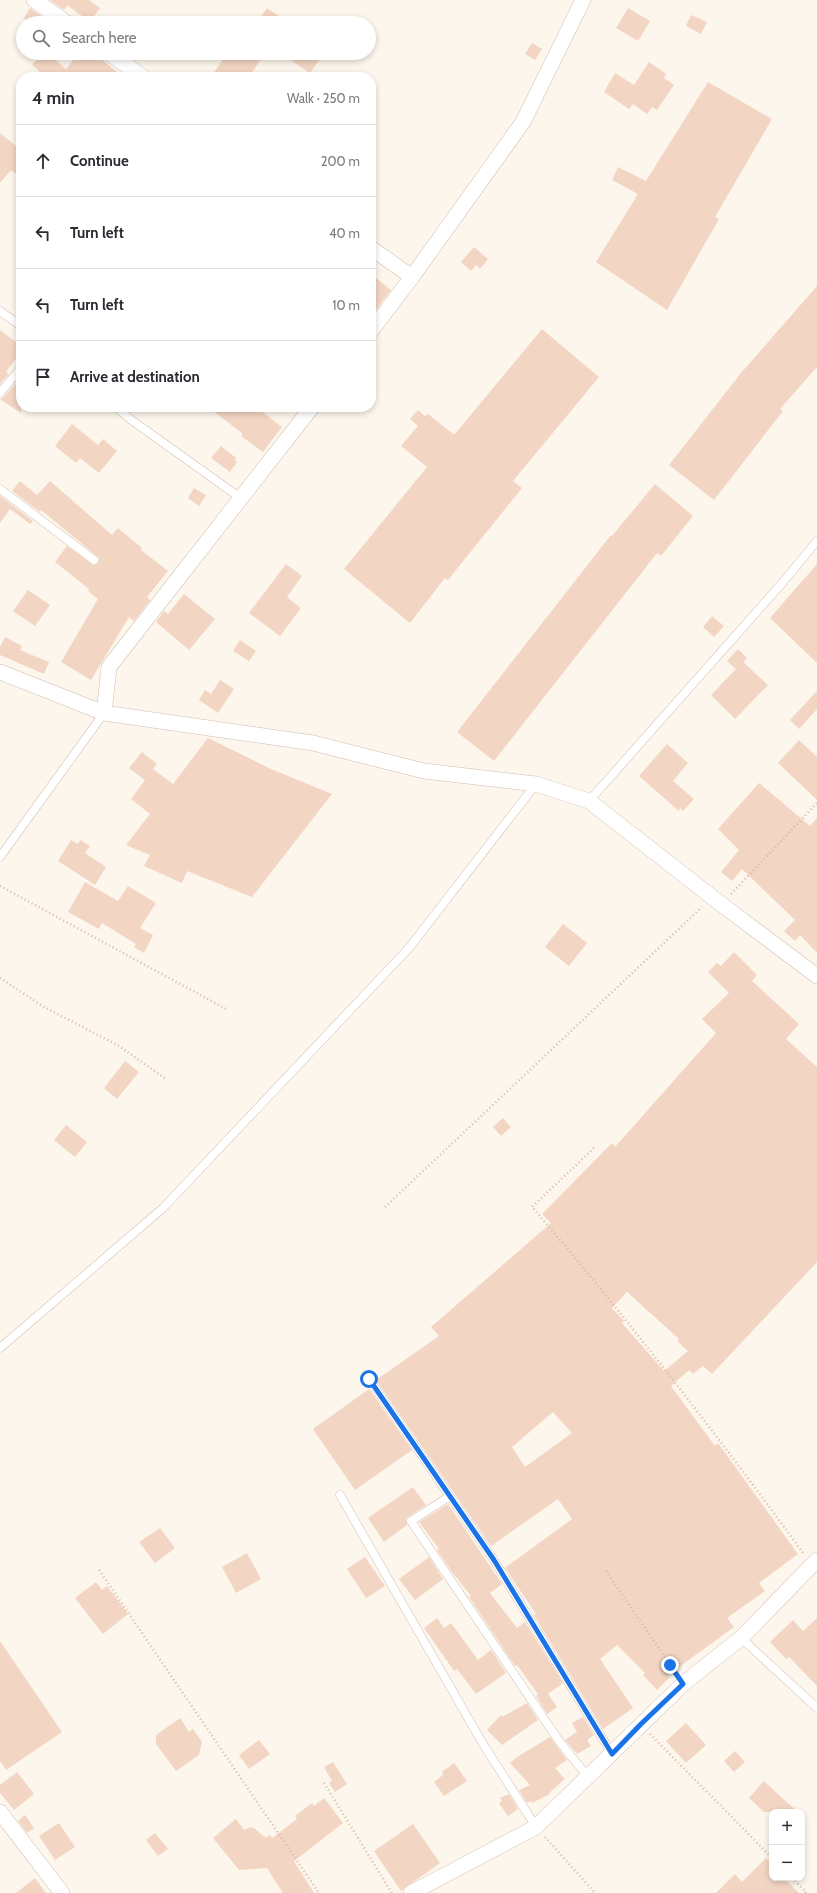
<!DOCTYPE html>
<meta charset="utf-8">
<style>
:root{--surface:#fff;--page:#f2f2f3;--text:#2b2b33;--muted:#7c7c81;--line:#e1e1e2}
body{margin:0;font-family:Cabin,sans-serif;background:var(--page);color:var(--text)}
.controls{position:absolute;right:12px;bottom:12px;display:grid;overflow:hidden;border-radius:8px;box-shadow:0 2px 6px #0003}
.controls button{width:36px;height:36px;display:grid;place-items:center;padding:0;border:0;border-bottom:1px solid var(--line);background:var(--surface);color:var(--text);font:20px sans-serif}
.stop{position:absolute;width:12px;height:12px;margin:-9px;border:3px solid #1a73e8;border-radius:50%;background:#fff}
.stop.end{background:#1a73e8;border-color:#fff;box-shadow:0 1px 4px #0008}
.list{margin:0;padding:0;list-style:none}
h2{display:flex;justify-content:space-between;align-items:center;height:52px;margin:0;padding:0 16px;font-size:17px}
h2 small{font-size:13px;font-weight:400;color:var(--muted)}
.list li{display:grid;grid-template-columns:26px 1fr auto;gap:12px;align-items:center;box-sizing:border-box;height:72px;padding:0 16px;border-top:1px solid var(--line)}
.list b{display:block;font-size:15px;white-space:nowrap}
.list em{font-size:13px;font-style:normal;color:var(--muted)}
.icon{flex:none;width:22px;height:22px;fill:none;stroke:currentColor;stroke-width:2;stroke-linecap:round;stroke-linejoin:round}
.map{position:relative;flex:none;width:817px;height:1893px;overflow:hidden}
.search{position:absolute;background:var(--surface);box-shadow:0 2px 6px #0003;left:16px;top:16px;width:360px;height:44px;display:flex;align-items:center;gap:10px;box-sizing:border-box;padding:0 14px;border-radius:22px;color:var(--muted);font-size:15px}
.panel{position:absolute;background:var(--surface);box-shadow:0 2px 6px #0003;left:16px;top:72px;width:360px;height:340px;border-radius:16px}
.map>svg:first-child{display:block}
</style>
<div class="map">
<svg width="817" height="1893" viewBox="0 0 817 1893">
<rect width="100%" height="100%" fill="#fdf6ec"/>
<path fill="#f3d5c3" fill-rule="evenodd" d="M50 0H89L100 8 90 22 67 5 64 10Z
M30 8 51 23H32L24 18Z
M267 8 289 23H256Z
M628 8 650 21 638 41 616 28Z
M691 15 707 22 701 34 686 26Z
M532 43 542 49 535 60 525 54Z
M42 53H47L66 69 79 53H94L123 77H46L32 65Z
M227 53H265L249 77H211Z
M280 53H324L310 73Z
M649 62 666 74 664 78 674 85 657 110 652 107 647 114 633 104 629 109 604 92 615 73 634 85Z
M708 82 772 119 715 217 719 219 667 310 596 262 638 194 612 180 618 167 646 181Z
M0 133 21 150V178L11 170 0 183Z
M474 247 488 259 480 269 476 265 471 271 461 262Z
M371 274 391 290 371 316Z
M817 286V367L780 409 783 411 714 500 669 465 741 373Z
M542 329 599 377 513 481 522 488 448 580 445 578 410 623 344 569 427 467 401 446 418 426 410 419 418 410 425 416 428 414 453 434H455Z
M0 330 21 346V352L6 372 9 374 0 384Z
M18 381 21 383V413L0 399 4 397Z
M208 407H256L282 427 263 452 241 436 243 434Z
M72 424 98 445 103 439 117 451 99 473 80 458 76 463 55 446Z
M221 446 236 458 235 460 237 462 230 472 211 458Z
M20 481 37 495 50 481 112 535 118 528 142 548 141 550 168 571 147 597 150 600 134 621 129 617 91 680 61 662 98 599 88 591 89 589 55 562 67 546 93 565 98 564 99 558 41 510 40 512 12 491Z
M655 484 693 516 661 556 657 553 494 761 457 732 611 535 612 536Z
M194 488 206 495 199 506 188 498Z
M0 496 33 521 30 524 10 509 0 523Z
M286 564 302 576 287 597 301 608 280 636 249 613Z
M817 564V663L770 618Z
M28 590 50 605 35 626 13 611Z
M184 594 215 619 189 650 156 622 164 611 168 614Z
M712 616 724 626 714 637 703 627Z
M5 637 22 646 20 650 49 662 44 674 0 655V647Z
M240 640 256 651 249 661 233 651Z
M738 649 747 658 743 662 768 685 735 719 711 695 736 669 727 661Z
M220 680 234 689 218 713 199 700 205 690 211 694Z
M817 691V709L799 729 790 720Z
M208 738 271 769 332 794 252 897 187 871 182 883 144 866 150 855 126 845 150 814 131 799 145 780 129 768 142 752 157 764 153 769 173 784Z
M799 740 817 757V800L778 763Z
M667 744 688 763 673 781 694 799 683 811 680 808 679 811 639 776Z
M759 783 810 826 817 818V953L800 935 795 941 784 931 795 920 742 869 732 881 721 872 739 850 718 829Z
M71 840 78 844 80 840 90 846 85 853 106 867 95 885 58 861Z
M85 882 118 901 128 886 156 903 140 928 153 935 144 953 134 947 136 944 102 923 99 929 68 912Z
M563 924 587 943 569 966 545 947Z
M734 952 757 975 752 981 799 1024 786 1039 817 1067V1262L712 1374 703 1366 693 1374 689 1370 671 1386 715 1446 718 1443 798 1554 759 1583 765 1591 727 1618 734 1627 668 1675 670 1677 657 1690 643 1675 645 1673 617 1645 600 1659 633 1708 603 1729 534 1615 536 1614 505 1568 572 1519 558 1499 491 1546 376 1380 439 1336 431 1327 551 1223 542 1214 612 1143 615 1147 716 1033 702 1019 729 993 708 972 717 963 721 966ZM627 1292 679 1339 677 1341 688 1351 664 1371 622 1323 624 1321 612 1308ZM553 1412 572 1433 525 1467 512 1447Z
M125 1061 139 1072 117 1099 104 1088Z
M503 1118 511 1127 501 1136 493 1127Z
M66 1125 87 1142 75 1157 54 1140Z
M369 1389 412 1450 355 1490 313 1429Z
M413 1487 426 1505 406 1518 407 1525 384 1542 368 1518Z
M448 1504 502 1584 490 1593 517 1628 525 1622 563 1683 548 1694 557 1707 547 1714 536 1696 538 1694 517 1665 515 1666 469 1597 471 1596 452 1572 437 1550 439 1549 419 1522Z
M160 1528 175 1548 155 1563 139 1542Z
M247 1553 261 1579 236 1593 222 1567Z
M365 1557 385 1586 366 1598 347 1569Z
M429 1557 443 1579 415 1600 399 1579Z
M96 1582 102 1590 107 1586 128 1614 103 1634 75 1598Z
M437 1618 444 1628 451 1623 478 1660 491 1650 506 1673 476 1694 457 1669 454 1671 424 1628Z
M817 1618V1686L789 1657 786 1659 770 1642 793 1620 803 1631Z
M0 1641 62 1732 6 1770 0 1761Z
M527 1703 538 1720 502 1745 487 1730 501 1715 502 1717Z
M583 1717 594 1735 587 1740 591 1746 577 1754 565 1740 577 1732 572 1723Z
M180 1718 189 1732 193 1729 202 1742 199 1755 176 1771 156 1744V1735Z
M686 1723 706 1745 686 1763 666 1741Z
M550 1737 567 1760 555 1768 565 1779 549 1793 550 1794 532 1803 531 1801 527 1803 519 1790 530 1785 510 1763 517 1757Z
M259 1740 270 1754 249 1769 239 1755Z
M735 1751 745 1762 734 1772 724 1761Z
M333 1762 347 1784 335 1792 329 1783 332 1781 324 1767Z
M454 1763 467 1781 444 1796 434 1782 443 1775 442 1772Z
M17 1772 34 1794 14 1810 0 1793V1785Z
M764 1781 780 1796 798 1812H764L749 1798Z
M509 1794 518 1809 508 1816 499 1803 502 1801 500 1798Z
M324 1798 343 1823 294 1861 314 1893H283L267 1868 239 1870 213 1838 236 1819 244 1830 250 1827 254 1828 266 1838 270 1835 272 1838 297 1819 295 1816 312 1803 314 1806Z
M25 1815 34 1828 27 1833 18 1821Z
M59 1823 75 1847 55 1860 39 1836Z
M413 1824 440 1863 401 1891 374 1851Z
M155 1833 168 1849 158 1856 146 1840Z
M766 1858 772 1864V1878H784L799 1893H716L735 1874 742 1882Z
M35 1878 46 1893H16Z"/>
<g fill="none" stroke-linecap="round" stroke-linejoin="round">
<defs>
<path id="service" d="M0 311 21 326
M0 393 21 368
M116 407 130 419 242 499
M0 489 94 560
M589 801 783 582 817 541
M0 857 104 713
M0 1348 163 1208 409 948 536 784
M369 1379 494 1560 612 1754
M340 1495 483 1744 536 1827
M450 1496 411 1521 559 1741 588 1777
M741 1638 817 1708"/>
<path id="minor" d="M34 0 67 23
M109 53 143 77
M371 248 412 277
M371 331 412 277 523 122 583 0
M0 672 104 713 313 743 424 771 536 784 589 801 721 904 817 976
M104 713 109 667 312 407
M0 1812 62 1893
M411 1893 536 1827 683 1684 741 1638 817 1560"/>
</defs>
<use href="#service" stroke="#d1beb0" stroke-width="9"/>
<use href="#minor" stroke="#d1beb0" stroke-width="16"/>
<path stroke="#d9b8a5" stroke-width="2.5" stroke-dasharray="1 3" stroke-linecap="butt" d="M0 886 228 1010
M731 894 817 803
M0 978 44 1007 119 1046 166 1079
M594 1148 532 1207C628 1319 717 1435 804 1554
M385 1207 702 907
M99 1570 319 1893
M606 1571 675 1672
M650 1734 772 1858
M324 1783 392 1893
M545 1837 595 1893
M792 1878 806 1892 805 1893"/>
<use href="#service" stroke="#fff" stroke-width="8"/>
<use href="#minor" stroke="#fff" stroke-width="15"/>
</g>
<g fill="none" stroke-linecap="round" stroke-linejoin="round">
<path stroke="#1a73e8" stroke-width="5" d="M369 1379 494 1560 612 1754 641 1724 683 1684 670 1665"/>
</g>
</svg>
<div class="controls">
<button>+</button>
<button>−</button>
</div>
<div class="stop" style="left:369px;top:1379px"></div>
<div class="stop end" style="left:670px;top:1665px"></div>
<div class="search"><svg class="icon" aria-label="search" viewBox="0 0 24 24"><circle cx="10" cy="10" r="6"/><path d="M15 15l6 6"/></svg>Search here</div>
<section class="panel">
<h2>4 min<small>Walk · 250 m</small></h2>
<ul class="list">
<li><svg class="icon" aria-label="ahead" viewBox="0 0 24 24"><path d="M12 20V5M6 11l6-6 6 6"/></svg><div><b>Continue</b></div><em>200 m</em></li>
<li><svg class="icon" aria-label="left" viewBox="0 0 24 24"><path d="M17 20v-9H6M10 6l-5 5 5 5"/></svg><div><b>Turn left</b></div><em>40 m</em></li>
<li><svg class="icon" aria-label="left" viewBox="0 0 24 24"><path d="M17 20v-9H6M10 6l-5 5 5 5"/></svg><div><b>Turn left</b></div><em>10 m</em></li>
<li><svg class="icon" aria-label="arrive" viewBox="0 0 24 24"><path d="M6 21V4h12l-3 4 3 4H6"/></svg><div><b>Arrive at destination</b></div></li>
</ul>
</section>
</div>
